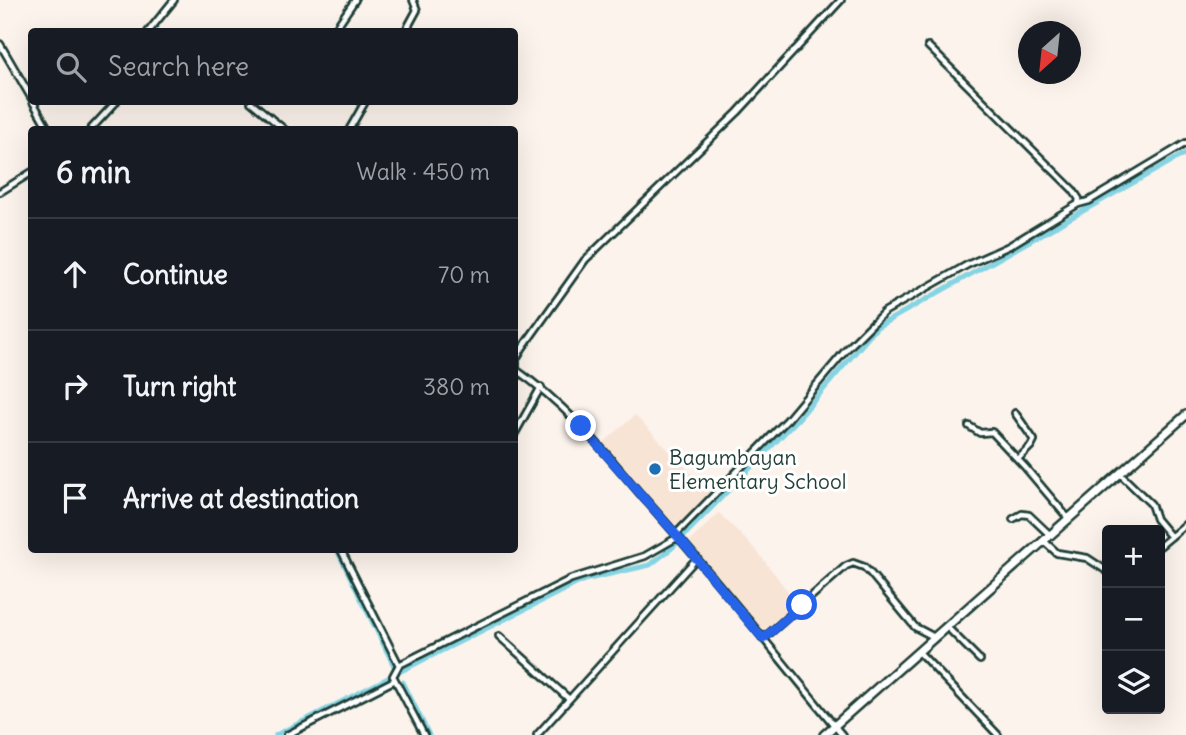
<!DOCTYPE html>
<meta charset="utf-8">
<style>
:root{--surface:#171b24;--page:#20242c;--text:#f1f3f6;--muted:#9ea1a6;--line:#363941}
body{margin:0;font-family:Delius,sans-serif;background:var(--page);color:var(--text)}
.controls{position:absolute;right:21px;bottom:21px;display:grid;overflow:hidden;border-radius:7px;box-shadow:0 7px 28px #0002}
.controls button{width:63px;height:63px;display:grid;place-items:center;padding:0;border:0;border-bottom:2px solid var(--line);background:var(--surface);color:var(--text);font:35px sans-serif}
.compass{position:absolute;left:1018px;top:21px;width:63px;height:63px;border-radius:50%;background:var(--surface);box-shadow:0 7px 28px #0002;rotate:207deg}
.stop{position:absolute;width:21px;height:21px;margin:-16px;border:5px solid #2563eb;border-radius:50%;background:#fff}
.stop.end{background:#2563eb;border-color:#fff;box-shadow:0 2px 7px #0008}
.list{margin:0;padding:0;list-style:none}
h2{display:flex;justify-content:space-between;align-items:center;height:91px;margin:0;padding:0 28px;font-size:30px}
h2 small{font-size:23px;font-weight:400;color:var(--muted)}
.list li{display:grid;grid-template-columns:46px 1fr auto;gap:21px;align-items:center;box-sizing:border-box;height:112px;padding:0 28px;border-top:2px solid var(--line)}
.list b{display:block;font-size:26px;white-space:nowrap}
.list em{font-size:23px;font-style:normal;color:var(--muted)}
.icon{flex:none;width:38px;height:38px;fill:none;stroke:currentColor;stroke-width:2;stroke-linecap:round;stroke-linejoin:round}
.map{position:relative;flex:none;width:1186px;height:735px;overflow:hidden}
.search{position:absolute;background:var(--surface);box-shadow:0 7px 28px #0002;left:28px;top:28px;width:490px;height:77px;display:flex;align-items:center;gap:18px;box-sizing:border-box;padding:0 24px;border-radius:7px;color:var(--muted);font-size:26px}
.panel{position:absolute;background:var(--surface);box-shadow:0 7px 28px #0002;left:28px;top:126px;width:490px;height:427px;border-radius:7px}
.map>svg:first-child{display:block}
</style>
<div class="map">
<svg width="1186" height="735" viewBox="0 0 1186 735">
<rect width="100%" height="100%" fill="#fcf3ec"/>
<filter id="ink" filterUnits="userSpaceOnUse"><feTurbulence type="fractalNoise" baseFrequency=".0143" numOctaves="2"/><feDisplacementMap in="SourceGraphic" scale="14" xChannelSelector="R" yChannelSelector="G"/><feConvolveMatrix kernelMatrix="1 2 1 2 8 2 1 2 1" color-interpolation-filters="sRGB"/></filter>
<g filter="url(#ink)">
<path fill="#f8e4d5" d="M635 415 710 493 677 530 602 444Z
M719 513 757 551 799 606 765 636 688 543Z"/>
<g fill="none" stroke-linecap="round" stroke-linejoin="round">
<path stroke="#85d4e3" stroke-width="5" d="M337 550 394 666
M395 674 584 580 650 565 672 548 798 419 877 327 1186 153
M403 682 429 735
M276 735 390 677"/>
<defs>
<path id="minor" d="M148 32 174 0
M333 32 355 0
M405 32 417 10 413 0
M0 44 32 99
M33 102 49 130
M251 102 285 130
M90 130 116 102
M349 130 365 102
M0 192 32 172
M1078 204 1089 201 1186 143
M515 369C568 406 602 449 643 497 712 574 777 655 842 735
M516 370V359L523 347 585 260 738 112 841 0
M1015 413 1034 440 1031 446 1018 459
M969 426 980 433 992 432 1025 467 1068 518
M514 435 541 387
M1120 474 1151 504 1156 519 1171 537
M1013 519 1022 514 1029 515 1049 534
M676 534 787 420 846 350 884 312 967 265 1009 246 1078 204 1079 199 1073 190 928 46
M1044 541 1057 553 1087 558 1107 571
M1160 546 1186 524
M341 550 399 665 393 676 424 735
M946 626 980 660
M499 636 569 699
M763 639 846 566 853 563 864 567 871 574 915 627 934 637
M919 652 998 735
M399 665 571 579 645 556 678 537
M287 735 395 680
M537 735 697 558"/>
<path id="secondary" d="M824 735 1186 415"/>
</defs>
<use href="#minor" stroke="#1f3d34" stroke-width="10"/>
<use href="#secondary" stroke="#1f3d34" stroke-width="12"/>
<use href="#minor" stroke="#fff" stroke-width="4.5"/>
<use href="#secondary" stroke="#fff" stroke-width="7"/>
</g>
</g>
<g fill="none" stroke-linecap="round" stroke-linejoin="round" filter="url(#ink)">
<path stroke="#2563eb" stroke-width="9" d="M581 426 685 545 763 639 802 605"/>
</g>
<circle fill="#1f6fb2" stroke="#fff" stroke-width="2.5" cx="655" cy="469" r="7"/>
<g text-anchor="middle" dominant-baseline="central" stroke-width="6" stroke-linejoin="round" paint-order="stroke">
<g font-size="21" fill="#1f3d34" stroke="#fff" text-anchor="start">
<text x="669" y="457">Bagumbayan<tspan x="669" dy="24">Elementary School</tspan></text>
</g>
</g>
</svg>
<div class="controls">
<button>+</button>
<button>−</button>
<button><svg class="icon" aria-label="layers" viewBox="0 0 24 24"><path d="M12 4l9 5-9 5-9-5zM3 14l9 5 9-5"/></svg></button>
</div>
<svg class="compass" viewBox="-18 -18 36 36"><path d="M0-13l5 13h-10z" fill="#e53935"/><path d="M0 13l5-13h-10z" fill="#9ea1a6"/></svg>
<div class="stop" style="left:802px;top:605px"></div>
<div class="stop end" style="left:581px;top:426px"></div>
<div class="search"><svg class="icon" aria-label="search" viewBox="0 0 24 24"><circle cx="10" cy="10" r="6"/><path d="M15 15l6 6"/></svg>Search here</div>
<section class="panel">
<h2>6 min<small>Walk · 450 m</small></h2>
<ul class="list">
<li><svg class="icon" aria-label="ahead" viewBox="0 0 24 24"><path d="M12 20V5M6 11l6-6 6 6"/></svg><div><b>Continue</b></div><em>70 m</em></li>
<li><svg class="icon" aria-label="right" viewBox="0 0 24 24"><path d="M7 20v-9h11M14 6l5 5-5 5"/></svg><div><b>Turn right</b></div><em>380 m</em></li>
<li><svg class="icon" aria-label="arrive" viewBox="0 0 24 24"><path d="M6 21V4h12l-3 4 3 4H6"/></svg><div><b>Arrive at destination</b></div></li>
</ul>
</section>
</div>
